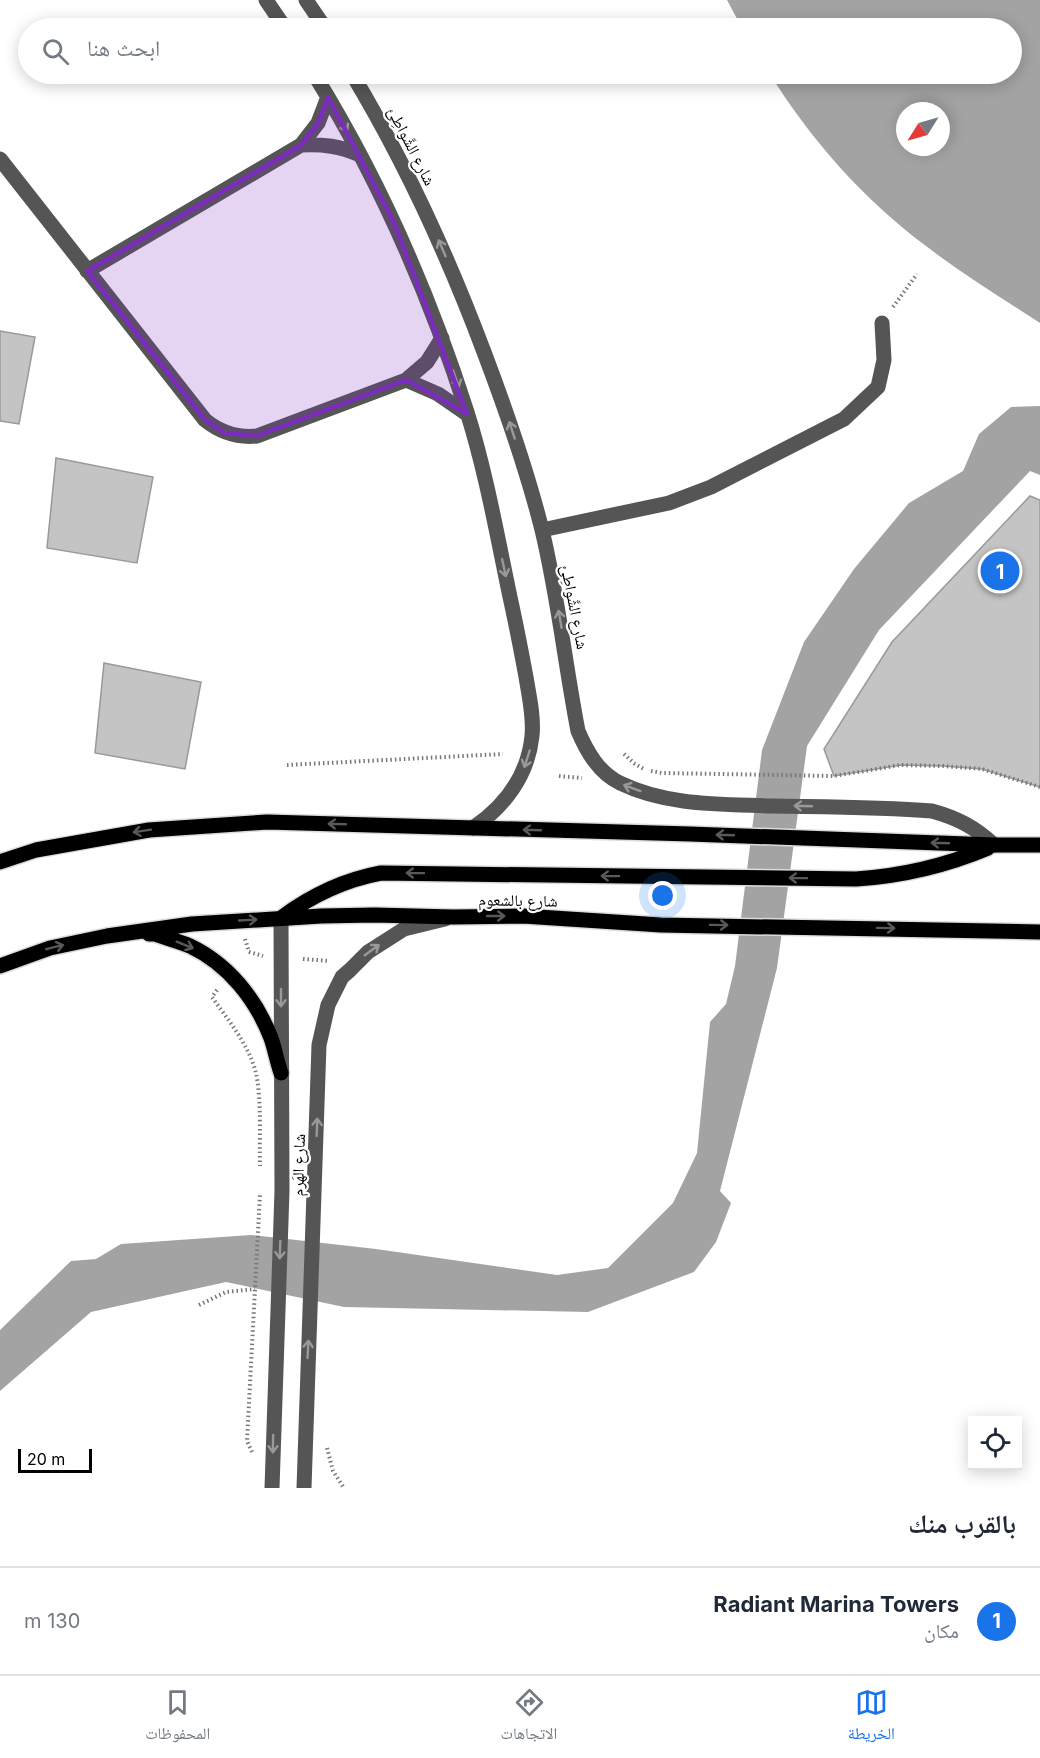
<!DOCTYPE html>
<html lang="ar">
<meta charset="utf-8">
<style>
:root{--surface:#fff;--page:#f6f6f7;--text:#1f2937;--muted:#747a83;--line:#e0e1e3;--accent:#1a73e8}
body{margin:0;font-family:Inter,"Noto Naskh Arabic",sans-serif;background:var(--page);color:var(--text);direction:rtl}
.controls{position:absolute;right:18px;bottom:18px;display:grid;overflow:hidden;border-radius:0px;box-shadow:0 3px 15px #0003}
.controls button{width:54px;height:54px;display:grid;place-items:center;padding:0;border:0;border-bottom:2px solid var(--line);background:var(--surface);color:var(--text);font:30px sans-serif}
.compass{position:absolute;left:896px;top:102px;width:54px;height:54px;border-radius:50%;background:var(--surface);box-shadow:0 3px 15px #0003;rotate:233deg}
.scale{position:absolute;left:18px;bottom:15px;width:74px;box-sizing:border-box;padding-left:6px;border:3px solid #000;border-top:0;font-size:16px;line-height:21px;white-space:nowrap;color:#000;-webkit-text-stroke:4px #fff;paint-order:stroke}
.you{position:absolute;left:663px;top:896px;width:21px;height:21px;margin:-15px;border:4px solid #fff;border-radius:50%;background:#1a73e8;box-shadow:0 0 0 9px #1a73e833}
.badge{display:grid;place-items:center;width:39px;height:39px;border-radius:50%;background:var(--accent);color:#fff;font-size:20px;font-weight:700}
.pin{position:absolute;translate:-50% -50%;border:3px solid #fff;box-shadow:0 2px 6px #0006}
.list{margin:0;padding:0;list-style:none}
h2{display:flex;justify-content:space-between;align-items:center;height:78px;margin:0;padding:0 24px;font-size:26px}
h2 small{font-size:20px;font-weight:400;color:var(--muted)}
.list li{display:grid;grid-template-columns:39px 1fr auto;gap:18px;align-items:center;box-sizing:border-box;height:108px;padding:0 24px;border-top:2px solid var(--line)}
.list b{display:block;font-size:22px;white-space:nowrap}
.list p{margin:0;font-size:20px;white-space:nowrap;color:var(--muted)}
.list em{font-size:20px;font-style:normal;color:var(--muted)}
.icon{flex:none;width:33px;height:33px;fill:none;stroke:currentColor;stroke-width:2;stroke-linecap:round;stroke-linejoin:round}
.map{position:relative;flex:none;width:1040px;height:1488px;overflow:hidden;direction:ltr}
.search{position:absolute;background:var(--surface);box-shadow:0 3px 15px #0003;left:18px;right:18px;top:18px;height:66px;display:flex;align-items:center;gap:15px;box-sizing:border-box;padding:0 21px;border-radius:33px;color:var(--muted);font-size:22px}
.sheet{height:186px;background:var(--surface)}
nav{display:flex;justify-content:space-around;align-items:center;box-sizing:border-box;height:84px;border-top:2px solid var(--line);background:var(--surface);font-size:16px;color:var(--muted)}
nav a{display:grid;justify-items:center;gap:3px}
nav .on{color:var(--accent)}
.map>svg:first-child{display:block}
</style>
<div class="map">
<svg width="1040" height="1488" viewBox="0 0 1040 1488">
<rect width="100%" height="100%" fill="#fff"/>
<path fill="#a3a3a3" fill-rule="evenodd" d="M727 0H1040V323C1002 298 962 274 926 246 864 200 810 139 770 74H1012V28H742ZM905 111H941V147H905Z
M1040 406V475L1030 471 879 630 807 746 777 968 720 1191 731 1203 716 1242 694 1272 588 1312 344 1307 226 1282 91 1312 0 1391V1330L71 1261 96 1259 121 1244 251 1235 376 1249 557 1275 608 1268 673 1203 697 1153 710 1022 726 1004 735 966 762 750 804 642 854 569 909 503 963 471 979 434 1011 407Z"/>
<path fill="#c4c4c4" stroke="#999" stroke-width="1.5" d="M0 331 35 337 19 424 0 421Z
M56 458 153 477 137 563 47 548Z
M1030 496 1040 500V787L982 769 943 766 901 765 834 776 824 749 892 642Z
M104 663 201 682 185 769 95 753Z"/>
<g fill="none" stroke-linecap="round" stroke-linejoin="round">
<defs>
<path id="major" d="M0 862 36 850 149 830 267 822 690 834 994 845H1040
M281 918C312 895 343 880 381 873L856 879C903 876 945 866 988 848
M149 934H155C166 938 178 941 190 946 228 964 256 999 271 1038 275 1049 277 1062 281 1073
M0 966 50 948 107 936 192 924 321 916 375 915 453 917 523 916 661 925 1040 932"/>
</defs>
<use href="#major" stroke="#dbdbdb" stroke-width="18"/>
<path stroke="#777" stroke-width="4" stroke-dasharray="1.5 3" stroke-linecap="butt" d="M893 307 917 274
M624 754 635 764 644 769
M287 765 503 754
M651 771 662 773 834 776 901 765 943 766 982 769 1040 787
M559 776 582 778
M245 939 249 952
M249 952 263 956
M303 959 330 961
M217 990 212 997C228 1020 249 1045 256 1073 262 1103 259 1136 260 1166
M199 1305 226 1292 255 1289
M327 1448 333 1471 344 1488
M252 1452 247 1441 260 1194"/>
<path stroke="#555" stroke-width="15" d="M266 0 285 28
M306 0 325 28
M314 74C379 179 429 293 467 412 486 472 497 535 510 597 516 624 521 650 526 677 529 696 534 716 532 736 528 775 505 806 473 828
M352 74C405 162 448 256 484 352 506 410 527 470 542 530 558 596 565 664 578 731 587 752 599 773 620 783 667 806 721 804 772 806 826 807 879 807 932 811 957 818 975 827 994 845
M301 145C323 144 340 146 360 155
M0 159 205 420C221 433 237 438 257 436L406 380 427 362 442 338
M87 271 301 145 318 123 328 97
M406 380 438 394 467 414
M542 530 669 503 711 487 844 419 878 387 884 360 882 323
M272 1488 282 1191 281 918
M304 1488 319 1045 328 1005 342 977 350 970 368 952 404 929 445 919"/>
<use href="#major" stroke="#000" stroke-width="15"/>
</g>
<defs><path id="oneway-shaft" d="M-6 0H5M1.5-3L5.5 0L1.5 3" fill="none" stroke-width="1.6" stroke-linecap="round" stroke-linejoin="round" transform="scale(1.5)"/></defs>
<g stroke="#999">
<use href="#oneway-shaft" transform="translate(343 124) rotate(61)"/>
<use href="#oneway-shaft" transform="translate(442 248) rotate(-113)"/>
<use href="#oneway-shaft" transform="translate(456 379) rotate(71)"/>
<use href="#oneway-shaft" transform="translate(512 430) rotate(-108)"/>
<use href="#oneway-shaft" transform="translate(504 568) rotate(78)"/>
<use href="#oneway-shaft" transform="translate(560 619) rotate(-100)"/>
<use href="#oneway-shaft" transform="translate(527 759) rotate(108)"/>
<use href="#oneway-shaft" transform="translate(632 788) rotate(-160)"/>
<use href="#oneway-shaft" transform="translate(803 806) rotate(-178)"/>
<use href="#oneway-shaft" transform="translate(372 950) rotate(-36)"/>
<use href="#oneway-shaft" transform="translate(281 998) rotate(90)"/>
<use href="#oneway-shaft" transform="translate(317 1127) rotate(-88)"/>
<use href="#oneway-shaft" transform="translate(280 1250) rotate(92)"/>
<use href="#oneway-shaft" transform="translate(308 1349) rotate(-87)"/>
<use href="#oneway-shaft" transform="translate(273 1444) rotate(91)"/>
</g>
<g stroke="#595959">
<use href="#oneway-shaft" transform="translate(337 824) rotate(-178)"/>
<use href="#oneway-shaft" transform="translate(532 830) rotate(-178)"/>
<use href="#oneway-shaft" transform="translate(142 831) rotate(171)"/>
<use href="#oneway-shaft" transform="translate(725 835) rotate(-178)"/>
<use href="#oneway-shaft" transform="translate(940 843) rotate(-178)"/>
<use href="#oneway-shaft" transform="translate(415 873) rotate(-179)"/>
<use href="#oneway-shaft" transform="translate(610 876) rotate(-179)"/>
<use href="#oneway-shaft" transform="translate(798 878) rotate(-179)"/>
<use href="#oneway-shaft" transform="translate(496 916)"/>
<use href="#oneway-shaft" transform="translate(248 920) rotate(-3)"/>
<use href="#oneway-shaft" transform="translate(719 925) rotate(1)"/>
<use href="#oneway-shaft" transform="translate(886 928) rotate(1)"/>
<use href="#oneway-shaft" transform="translate(185 945) rotate(22)"/>
<use href="#oneway-shaft" transform="translate(55 947) rotate(-14)"/>
</g>
<path fill="#7b2cbf" fill-opacity="0.2" stroke="#7b2cbf" stroke-width="4.5" stroke-linejoin="round" d="M328 97 394 222 467 414 406 380 257 436 224 433 205 420 87 271 301 145 318 123Z"/>
<g text-anchor="middle" dominant-baseline="central" stroke-width="4.5" stroke-linejoin="round" paint-order="stroke">
<g font-size="16" fill="#000" stroke="#fff">
<text transform="translate(412 146) rotate(63)">شارع الشَّواطِئ</text>
<text transform="translate(575 607) rotate(79)">شارع الشَّواطِئ</text>
<text transform="translate(518 900) rotate(1)">شارع بالشعوم</text>
<text transform="translate(298 1165) rotate(-88)">شارع الهَرم</text>
</g>
</g>
</svg>
<div class="controls">
<button><svg class="icon" aria-label="locate" viewBox="0 0 24 24"><circle cx="12" cy="12" r="6"/><path d="M12 2v4M12 18v4M2 12h4M18 12h4"/></svg></button>
</div>
<svg class="compass" viewBox="-18 -18 36 36"><path d="M0-13l5 13h-10z" fill="#e53935"/><path d="M0 13l5-13h-10z" fill="#747a83"/></svg>
<div class="scale">20 m</div>
<div class="you"></div>
<div class="pin badge" style="left:1000px;top:571px">1</div>
<div class="search"><svg class="icon" aria-label="search" viewBox="0 0 24 24"><circle cx="10" cy="10" r="6"/><path d="M15 15l6 6"/></svg>ابحث هنا</div>
</div>
<section class="sheet">
<h2>بالقرب منك<small></small></h2>
<ul class="list">
<li><span class="badge">1</span><div><b>Radiant Marina Towers</b><p>مكان</p></div><em>130 m</em></li>
</ul>
</section>
<nav>
<a class="on"><svg class="icon" aria-label="map" viewBox="0 0 24 24"><path d="M3 6l6-2 6 2 6-2v14l-6 2-6-2-6 2zM9 4v14M15 6v14"/></svg>الخريطة</a>
<a><svg class="icon" aria-label="directions" viewBox="0 0 24 24"><path d="M12 3l9 9-9 9-9-9zM9 14v-3h6M13 9l2 2-2 2"/></svg>الاتجاهات</a>
<a><svg class="icon" aria-label="saved" viewBox="0 0 24 24"><path d="M7 4h10v16l-5-4-5 4z"/></svg>المحفوظات</a>
</nav>
